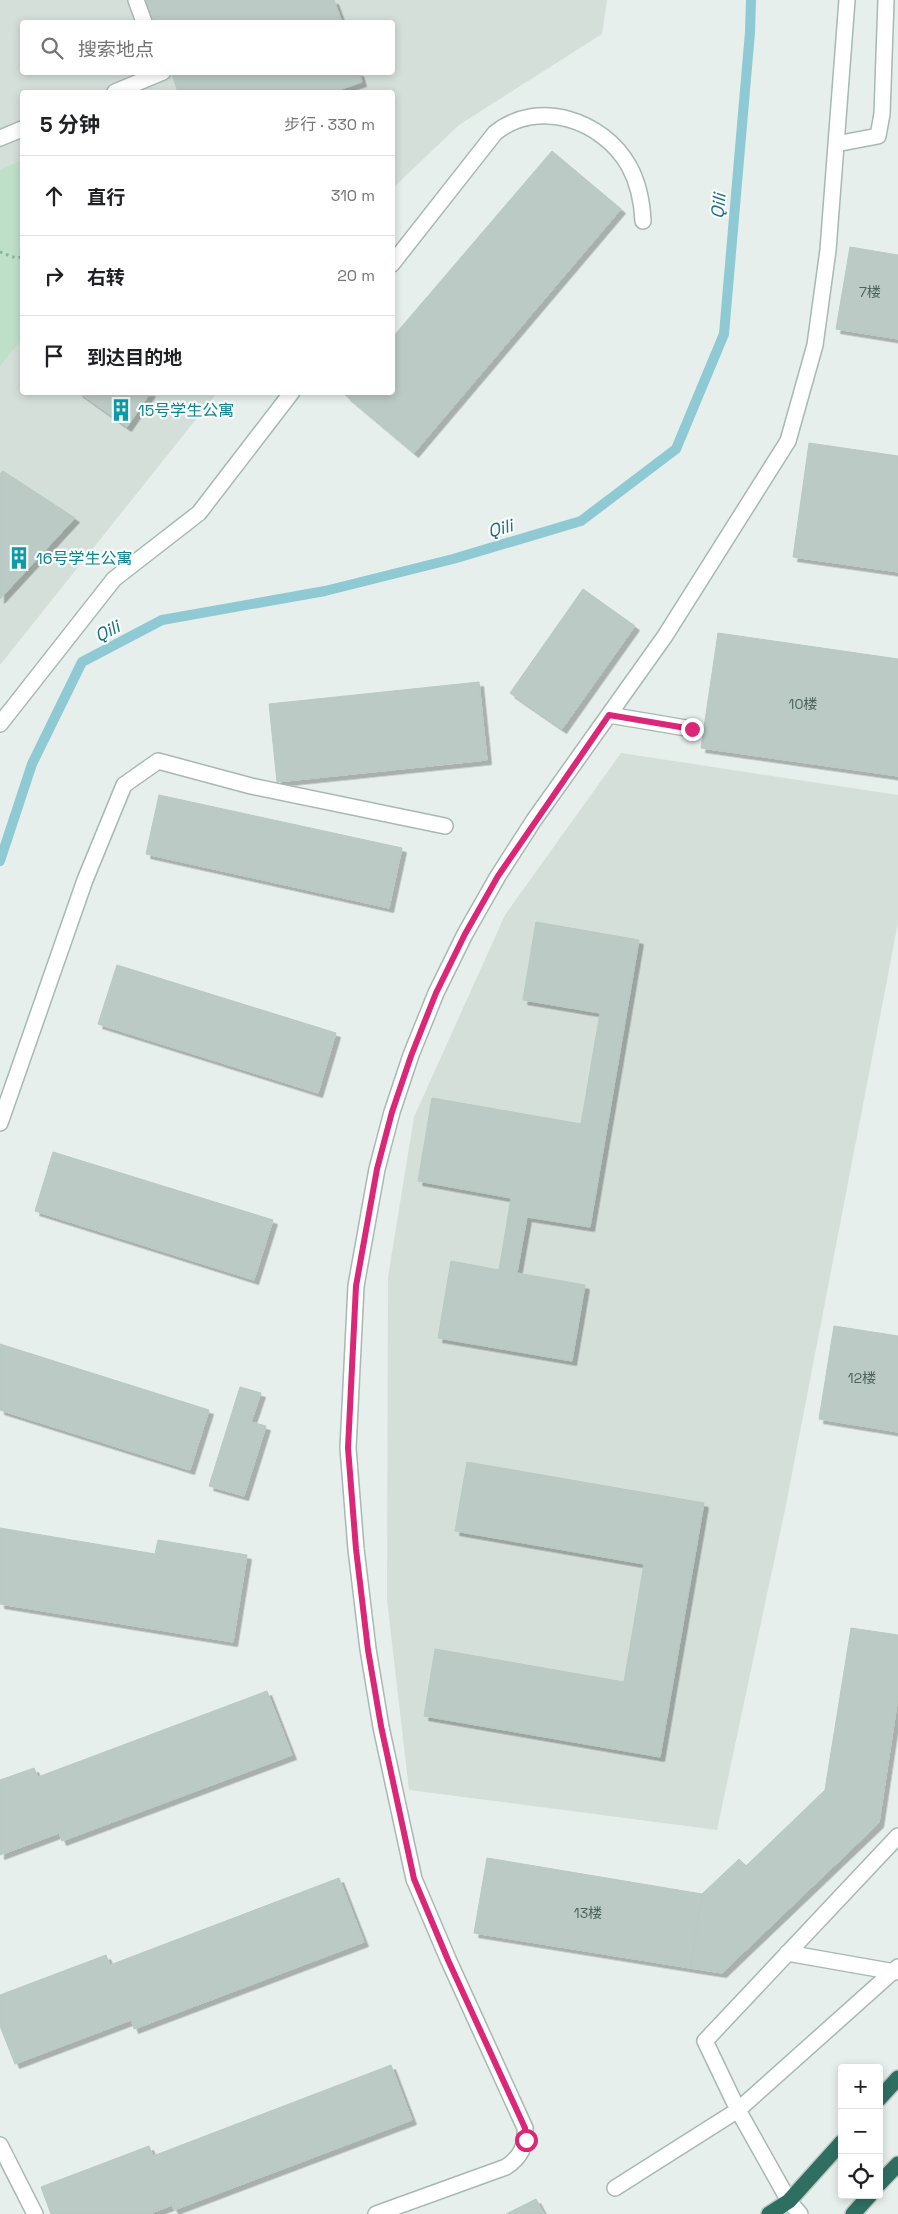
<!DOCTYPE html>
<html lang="zh">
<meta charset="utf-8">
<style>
:root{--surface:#fff;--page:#f2f2f2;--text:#202124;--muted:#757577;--line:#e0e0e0}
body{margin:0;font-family:"Space Grotesk","Noto Sans SC",sans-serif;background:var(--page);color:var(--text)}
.controls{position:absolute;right:15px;bottom:15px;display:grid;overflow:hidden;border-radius:5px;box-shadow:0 2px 8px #0003}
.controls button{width:45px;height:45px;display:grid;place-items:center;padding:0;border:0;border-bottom:1px solid var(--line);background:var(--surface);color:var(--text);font:25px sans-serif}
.stop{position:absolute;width:15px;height:15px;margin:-11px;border:4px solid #db2777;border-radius:50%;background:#fff}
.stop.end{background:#db2777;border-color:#fff;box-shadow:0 1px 5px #0008}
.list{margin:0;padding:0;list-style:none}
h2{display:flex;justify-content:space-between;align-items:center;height:65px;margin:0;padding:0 20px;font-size:21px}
h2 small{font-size:16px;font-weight:400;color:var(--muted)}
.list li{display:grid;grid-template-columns:32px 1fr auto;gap:15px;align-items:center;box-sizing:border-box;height:80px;padding:0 20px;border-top:1px solid var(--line)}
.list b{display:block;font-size:19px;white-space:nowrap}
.list em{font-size:16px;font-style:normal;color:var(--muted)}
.icon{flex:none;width:28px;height:28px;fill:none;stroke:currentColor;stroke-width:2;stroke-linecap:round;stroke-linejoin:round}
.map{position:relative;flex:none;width:898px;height:2214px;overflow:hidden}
.search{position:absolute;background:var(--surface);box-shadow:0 2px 8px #0003;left:20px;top:20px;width:375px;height:55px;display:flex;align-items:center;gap:12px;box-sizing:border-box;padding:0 18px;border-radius:5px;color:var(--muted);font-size:19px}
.panel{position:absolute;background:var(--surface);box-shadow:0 2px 8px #0003;left:20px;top:90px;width:375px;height:305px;border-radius:5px}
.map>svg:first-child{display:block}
</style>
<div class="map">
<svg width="898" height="2214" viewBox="0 0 898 2214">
<defs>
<filter id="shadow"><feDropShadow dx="4.5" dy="4.5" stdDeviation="0" flood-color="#0004"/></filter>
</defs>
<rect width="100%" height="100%" fill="#e6efeb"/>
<path fill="#d4dfda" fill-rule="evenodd" d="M0 0H607L602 34 459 125 393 188 392 92H22V392L217 393 0 665ZM22 22H392V72H22Z
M621 753 898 795V923L786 1505 717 1830 409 1790 387 1600 388 1277 414 1117 505 915Z"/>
<path fill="#bfe0c8" d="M22 160V339L0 366V170Z"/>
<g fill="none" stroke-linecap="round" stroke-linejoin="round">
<path stroke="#8ec9d4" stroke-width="10" d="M0 861 32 764 82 662 162 620 325 591 453 559 581 521 676 449 724 334 750 32 751 0"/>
</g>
<path fill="#bbcac4" stroke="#b8c9c2" filter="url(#shadow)" d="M145 0H334L342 22H153Z
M171 72H359L362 82 333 92H178Z
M552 151 621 209 414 453 345 395 347 392H392V338Z
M850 247 898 255V339L836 329Z
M78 392H151L127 427Z
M809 443 898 456V572L793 557Z
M3 471 75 518 0 599V474Z
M583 589 635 626 562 729 510 693Z
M718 633 898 659V776L701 748Z
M479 682 487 760 277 782 269 704Z
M159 795 402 848 389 908 146 854Z
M536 922 639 940 590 1227 527 1217 517 1273 585 1285 572 1361 438 1338 451 1261 499 1270 511 1198 418 1181 432 1098 581 1124 600 1013 523 1000Z
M117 965 336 1033 318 1093 98 1024Z
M53 1152 273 1220 254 1280 35 1211Z
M834 1326 898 1336V1432L819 1419Z
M0 1344 209 1410 190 1470 0 1410Z
M240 1387 261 1393 251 1422 266 1426 244 1496 209 1486Z
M467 1462 704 1503 660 1757 424 1716 435 1649 624 1682 644 1564 455 1531Z
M0 1528 155 1554 158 1540 247 1555 233 1642 0 1604Z
M851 1628 898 1635V1697L879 1823 722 1973 690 1968 702 1894 739 1859 746 1866 825 1790Z
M267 1691 292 1755 62 1841 59 1833 0 1855V1780L34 1768 38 1777Z
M487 1858 702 1894 690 1968 474 1933Z
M339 1878 364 1942 134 2029 131 2020 15 2064 0 2026V1995L106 1955 110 1965Z
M391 2065 412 2120 174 2210 172 2205 149 2214H51L41 2187 149 2146 153 2156Z
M536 2199 544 2214H506Z"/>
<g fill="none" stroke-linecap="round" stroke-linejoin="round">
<defs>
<path id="minor" d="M136 0 144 22
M115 92 163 72
M0 138 22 129
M836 144 878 136 882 114 886 0
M392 264 495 133C538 98 603 120 629 166 639 184 642 201 643 221
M609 715 692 729
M0 724 114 579 199 513 292 392
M0 1123 85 880 124 785 158 761 251 786 445 826
M787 1953 895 1972
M0 2145 35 2214
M615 2188 738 2110 898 1967
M376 2214 506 2167C521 2157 526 2146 525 2128L448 1959 414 1879 381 1727 368 1649 356 1549 348 1448 356 1286 377 1169 392 1112 411 1055 436 993 465 934 498 876 534 820 665 636 788 441 815 345 828 250 847 0
M800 2214 789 2201 738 2110 705 2041 898 1836"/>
<path id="highway" d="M879 2099 898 2078
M879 2184 898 2164
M769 2214 789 2201 842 2142
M853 2214 870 2195"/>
</defs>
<use href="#minor" stroke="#a8b8b2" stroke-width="18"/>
<use href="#highway" stroke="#c2cac8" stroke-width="18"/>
<path stroke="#86b3a5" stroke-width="3" stroke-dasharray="2.5 4" stroke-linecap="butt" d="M0 252 16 258 22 257"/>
<use href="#minor" stroke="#fff" stroke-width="15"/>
<use href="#highway" stroke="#2f6f62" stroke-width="15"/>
</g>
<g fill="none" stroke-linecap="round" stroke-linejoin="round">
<path stroke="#db2777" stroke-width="6" d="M526 2140 525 2128 448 1960 414 1879 381 1726 368 1650 356 1549 348 1448 356 1286 377 1169 392 1112 411 1056 436 993 465 934 498 876 609 715 692 729"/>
</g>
<defs>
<symbol id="building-bare" viewBox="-9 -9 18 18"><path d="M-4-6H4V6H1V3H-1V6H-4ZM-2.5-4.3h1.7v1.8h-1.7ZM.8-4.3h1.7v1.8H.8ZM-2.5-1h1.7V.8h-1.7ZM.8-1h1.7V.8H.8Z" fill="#0f9aa8" stroke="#f7fbf9" stroke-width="2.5" paint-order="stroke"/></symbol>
</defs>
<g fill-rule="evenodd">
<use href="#building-bare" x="105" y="394" width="32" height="32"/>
<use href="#building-bare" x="3" y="542" width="32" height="32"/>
</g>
<g text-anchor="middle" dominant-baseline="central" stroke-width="4.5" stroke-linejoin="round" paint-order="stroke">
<g font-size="14" fill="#4a645c">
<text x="870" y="292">7楼</text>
<text x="803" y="704">10楼</text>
<text x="862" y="1378">12楼</text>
<text x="588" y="1913">13楼</text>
</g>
<g font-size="16" fill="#0d838f" stroke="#f7fbf9" text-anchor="start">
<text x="138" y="410">15号学生公寓</text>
<text x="36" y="558">16号学生公寓</text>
</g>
<g font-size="18" font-style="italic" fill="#1c6f80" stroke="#f7fbf9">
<text transform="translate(718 206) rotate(-85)">Qili</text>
<text transform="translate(500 528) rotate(-16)">Qili</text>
<text transform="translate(107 631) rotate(-27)">Qili</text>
</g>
</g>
</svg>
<div class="controls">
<button>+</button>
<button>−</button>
<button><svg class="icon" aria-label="locate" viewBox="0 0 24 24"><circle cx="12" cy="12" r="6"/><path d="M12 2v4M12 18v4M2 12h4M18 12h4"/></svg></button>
</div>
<div class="stop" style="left:526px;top:2140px"></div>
<div class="stop end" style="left:692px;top:729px"></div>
<div class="search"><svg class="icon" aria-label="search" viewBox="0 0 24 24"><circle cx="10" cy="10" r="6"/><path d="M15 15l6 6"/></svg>搜索地点</div>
<section class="panel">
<h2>5 分钟<small>步行 · 330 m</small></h2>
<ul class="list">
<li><svg class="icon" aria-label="ahead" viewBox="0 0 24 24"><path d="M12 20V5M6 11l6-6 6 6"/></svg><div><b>直行</b></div><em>310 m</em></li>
<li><svg class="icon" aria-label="right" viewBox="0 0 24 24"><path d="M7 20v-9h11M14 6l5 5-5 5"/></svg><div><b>右转</b></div><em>20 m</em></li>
<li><svg class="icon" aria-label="arrive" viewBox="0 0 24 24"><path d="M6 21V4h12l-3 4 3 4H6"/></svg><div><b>到达目的地</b></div></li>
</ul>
</section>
</div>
